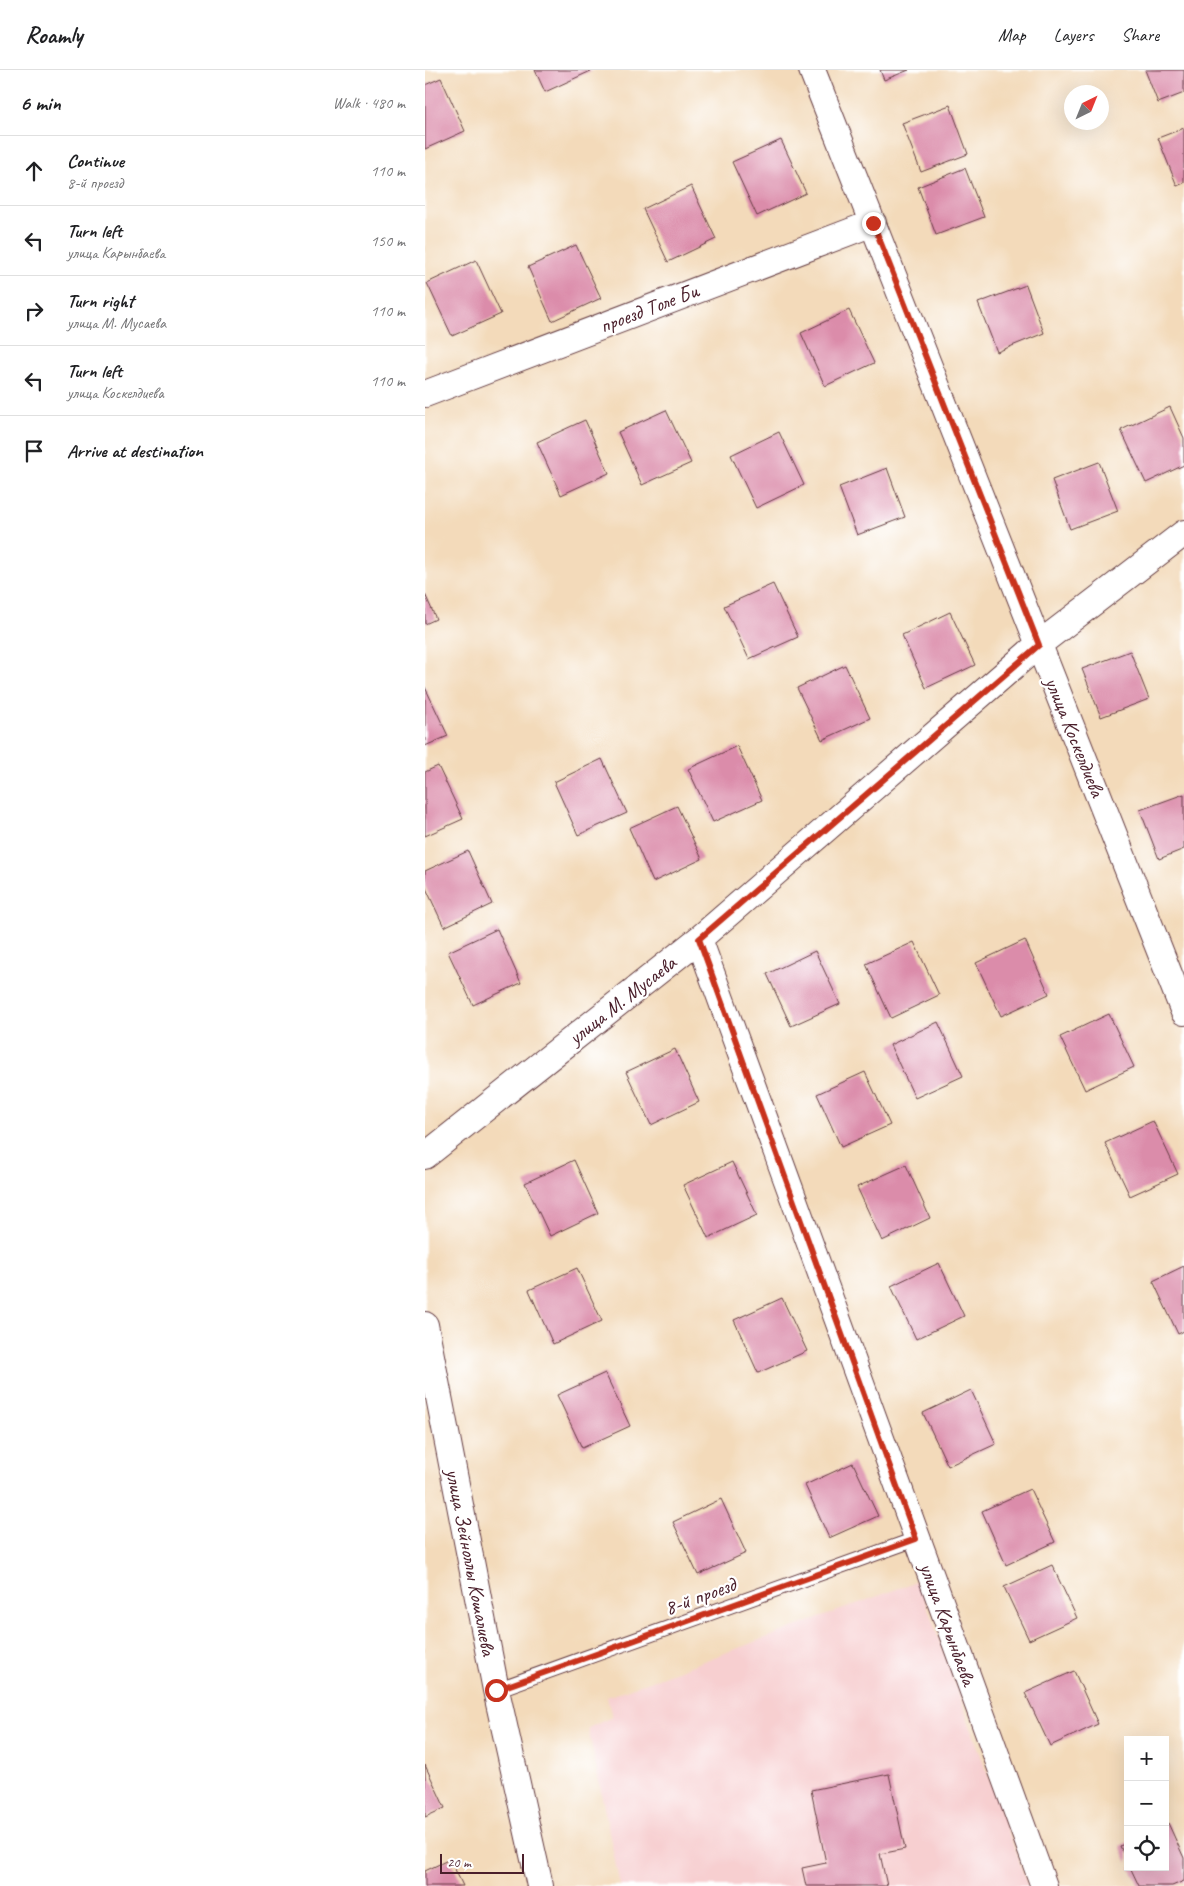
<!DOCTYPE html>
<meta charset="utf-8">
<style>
:root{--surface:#fff;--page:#f6f6f6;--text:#202124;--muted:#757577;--line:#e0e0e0}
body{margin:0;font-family:Caveat,sans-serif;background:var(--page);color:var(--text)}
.controls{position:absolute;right:15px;bottom:15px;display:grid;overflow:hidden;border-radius:0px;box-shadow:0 5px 20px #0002}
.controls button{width:45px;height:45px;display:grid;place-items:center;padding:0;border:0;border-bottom:1px solid var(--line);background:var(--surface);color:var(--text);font:25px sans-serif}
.compass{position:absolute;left:639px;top:15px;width:45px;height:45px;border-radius:50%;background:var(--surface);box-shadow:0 5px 20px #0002;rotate:43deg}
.scale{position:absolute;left:15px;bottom:12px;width:84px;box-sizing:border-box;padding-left:5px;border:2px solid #4a1f2b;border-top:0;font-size:14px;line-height:18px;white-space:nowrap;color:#4a1f2b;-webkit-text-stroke:4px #fff;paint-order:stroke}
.stop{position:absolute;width:15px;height:15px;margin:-11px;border:4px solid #c8321e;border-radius:50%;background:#fff}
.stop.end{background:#c8321e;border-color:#fff;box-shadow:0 1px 5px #0008}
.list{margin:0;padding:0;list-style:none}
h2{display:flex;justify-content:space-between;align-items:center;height:65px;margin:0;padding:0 20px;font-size:21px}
h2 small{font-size:16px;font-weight:400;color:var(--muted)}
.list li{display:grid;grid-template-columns:32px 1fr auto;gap:15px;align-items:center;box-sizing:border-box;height:70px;padding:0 20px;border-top:1px solid var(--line)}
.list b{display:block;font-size:19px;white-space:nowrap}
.list p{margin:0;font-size:16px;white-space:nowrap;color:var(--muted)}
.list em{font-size:16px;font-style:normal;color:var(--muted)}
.icon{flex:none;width:28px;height:28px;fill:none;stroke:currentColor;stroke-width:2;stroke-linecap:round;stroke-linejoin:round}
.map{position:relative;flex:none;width:759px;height:1816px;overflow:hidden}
header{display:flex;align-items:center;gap:30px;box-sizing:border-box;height:70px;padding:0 25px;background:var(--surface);border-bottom:1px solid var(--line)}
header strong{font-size:24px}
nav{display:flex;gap:28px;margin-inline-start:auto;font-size:18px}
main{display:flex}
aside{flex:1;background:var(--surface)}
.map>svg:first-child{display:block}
</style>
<header>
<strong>Roamly</strong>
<nav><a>Map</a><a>Layers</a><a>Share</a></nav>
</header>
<main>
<aside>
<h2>6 min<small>Walk · 480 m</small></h2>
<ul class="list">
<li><svg class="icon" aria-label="ahead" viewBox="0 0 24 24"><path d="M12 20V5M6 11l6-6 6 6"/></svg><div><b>Continue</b><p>8-й проезд</p></div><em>110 m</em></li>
<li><svg class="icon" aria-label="left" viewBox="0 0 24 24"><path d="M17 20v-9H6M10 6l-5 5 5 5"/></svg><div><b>Turn left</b><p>улица Карынбаева</p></div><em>150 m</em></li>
<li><svg class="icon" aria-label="right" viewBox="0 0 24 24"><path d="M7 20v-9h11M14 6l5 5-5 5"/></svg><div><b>Turn right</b><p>улица М. Мусаева</p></div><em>110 m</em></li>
<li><svg class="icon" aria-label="left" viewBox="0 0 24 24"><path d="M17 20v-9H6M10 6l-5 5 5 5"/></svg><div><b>Turn left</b><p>улица Коскелдиева</p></div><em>110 m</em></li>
<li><svg class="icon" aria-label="arrive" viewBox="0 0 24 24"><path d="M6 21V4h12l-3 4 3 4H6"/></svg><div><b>Arrive at destination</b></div></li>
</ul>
</aside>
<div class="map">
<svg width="759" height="1816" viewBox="0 0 759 1816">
<rect width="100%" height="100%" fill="#fff"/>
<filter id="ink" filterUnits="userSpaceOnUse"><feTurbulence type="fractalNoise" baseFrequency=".02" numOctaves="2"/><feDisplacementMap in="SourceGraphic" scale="10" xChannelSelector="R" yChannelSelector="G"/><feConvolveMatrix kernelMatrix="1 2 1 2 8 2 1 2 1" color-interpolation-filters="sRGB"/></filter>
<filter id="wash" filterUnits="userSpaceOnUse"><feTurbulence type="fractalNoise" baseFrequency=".0096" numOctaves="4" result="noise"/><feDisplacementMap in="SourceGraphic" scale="20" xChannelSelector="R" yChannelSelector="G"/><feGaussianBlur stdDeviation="1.12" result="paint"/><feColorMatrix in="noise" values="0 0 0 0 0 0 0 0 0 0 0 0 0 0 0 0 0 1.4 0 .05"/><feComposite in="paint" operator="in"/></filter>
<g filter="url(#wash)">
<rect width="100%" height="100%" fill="#f3daba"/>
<path fill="#f7cfd0" d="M493 1511 603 1816H195L163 1658 187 1647 182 1627Z"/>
<g id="blocks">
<path fill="#db8caa" d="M110 0H168L120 22Z
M455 0H484L459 10Z
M720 0H759V23L733 33Z
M16 8 40 61 0 79V15Z
M525 35 543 84 496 102 477 53Z
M759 58V113L752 116 733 68Z
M356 70 381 123 332 146 307 92Z
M540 98 559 147 511 165 493 117Z
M266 116 291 169 243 192 218 139Z
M151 175 176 228 127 251 103 197Z
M51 190 76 244 27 266 2 213Z
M601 215 619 263 572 282 553 233Z
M424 240 449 293 400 316 376 263Z
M745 337 759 368V395L721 413 696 360Z
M241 340 266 393 217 415 193 362Z
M160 350 184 403 136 425 112 372Z
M354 362 379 415 331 438 306 385Z
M674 392 693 441 645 459 627 410Z
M462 398 480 447 432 465 414 417Z
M348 514 373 567 324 589 299 536Z
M0 524 11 549 0 554Z
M525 542 550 595 501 618 477 565Z
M705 581 724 629 676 647 657 599Z
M420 595 445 648 397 670 372 618Z
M0 617 23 666 0 676Z
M312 676 337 730 288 752 263 699Z
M177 689 202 743 153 765 129 712Z
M13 696 38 749 0 766V702Z
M759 724V779L734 789 715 740Z
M252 736 277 789 228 812 204 758Z
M43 781 67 834 19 857 0 816V801Z
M72 859 96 913 48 935 23 882Z
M600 870 624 924 576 946 551 893Z
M489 872 514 925 466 948 441 894Z
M390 881 415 934 366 956 342 904Z
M684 944 709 997 660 1020 635 967Z
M513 952 538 1006 490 1028 465 975Z
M250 979 274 1032 226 1055 201 1002Z
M440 1002 465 1055 416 1077 392 1024Z
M728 1051 753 1104 705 1126 680 1073Z
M149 1090 173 1143 125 1166 100 1113Z
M307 1092 332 1145 283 1168 258 1115Z
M481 1095 505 1148 457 1171 432 1117Z
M514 1193 539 1246 491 1269 466 1216Z
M759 1196V1261L753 1264 728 1211Z
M152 1198 177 1251 128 1274 104 1220Z
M357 1228 382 1281 333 1303 309 1250Z
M180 1303 205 1356 157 1378 132 1325Z
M546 1320 571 1374 523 1396 498 1343Z
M428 1393 453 1446 404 1468 380 1415Z
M605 1419 630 1472 581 1495 557 1441Z
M296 1429 321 1483 273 1505 248 1452Z
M627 1495 652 1548 604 1570 579 1517Z
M649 1601 673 1654 625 1676 600 1623Z
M0 1695 20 1738 0 1747Z
M464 1704 480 1779 455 1784 462 1816H381L377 1798 401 1793 386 1720Z
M743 1753 759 1788V1811L747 1816H714L705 1797H740V1755Z
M703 1772V1793L695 1776Z
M25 1789 38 1816H0V1801Z"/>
</g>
</g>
<g filter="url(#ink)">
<use href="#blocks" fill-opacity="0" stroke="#633b40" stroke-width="1"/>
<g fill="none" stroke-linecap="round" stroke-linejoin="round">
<defs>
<path id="lane" d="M71 1620 491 1469"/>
<path id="street" d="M387 0 759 942
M0 324 448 153
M274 869 619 1816
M0 1086 274 869 613 575 759 463
M0 1255 71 1620 115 1816"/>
</defs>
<use href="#lane" stroke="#633b40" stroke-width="16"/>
<use href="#street" stroke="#633b40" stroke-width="28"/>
<use href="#lane" stroke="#fff" stroke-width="14"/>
<use href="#street" stroke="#fff" stroke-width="26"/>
</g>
</g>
<g fill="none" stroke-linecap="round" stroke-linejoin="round" filter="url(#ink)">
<path stroke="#c8321e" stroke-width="6" d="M71 1620 491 1469 274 869 614 575 448 153"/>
</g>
<g text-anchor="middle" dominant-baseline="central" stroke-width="4.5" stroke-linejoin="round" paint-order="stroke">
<g font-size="21" fill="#4a1f2b" stroke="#fff">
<text transform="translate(224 238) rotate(-21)">проезд Толе Би</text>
<text transform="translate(650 667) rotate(68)">улица Коскелдиева</text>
<text transform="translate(197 930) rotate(-38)">улица М. Мусаева</text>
<text transform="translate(46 1492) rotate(79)">улица Зейноллы Кошалиева</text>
<text transform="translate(275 1526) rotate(-20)">8-й проезд</text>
<text transform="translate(523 1554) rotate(70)">улица Карынбаева</text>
</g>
</g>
</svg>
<div class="controls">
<button>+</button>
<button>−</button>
<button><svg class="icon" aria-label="locate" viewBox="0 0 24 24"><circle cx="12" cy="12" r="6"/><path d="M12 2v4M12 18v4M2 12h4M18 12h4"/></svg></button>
</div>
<svg class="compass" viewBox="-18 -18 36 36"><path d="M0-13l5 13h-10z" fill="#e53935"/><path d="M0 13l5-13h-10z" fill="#757577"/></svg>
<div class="scale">20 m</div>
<div class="stop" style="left:71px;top:1620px"></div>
<div class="stop end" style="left:448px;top:153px"></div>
</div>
</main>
